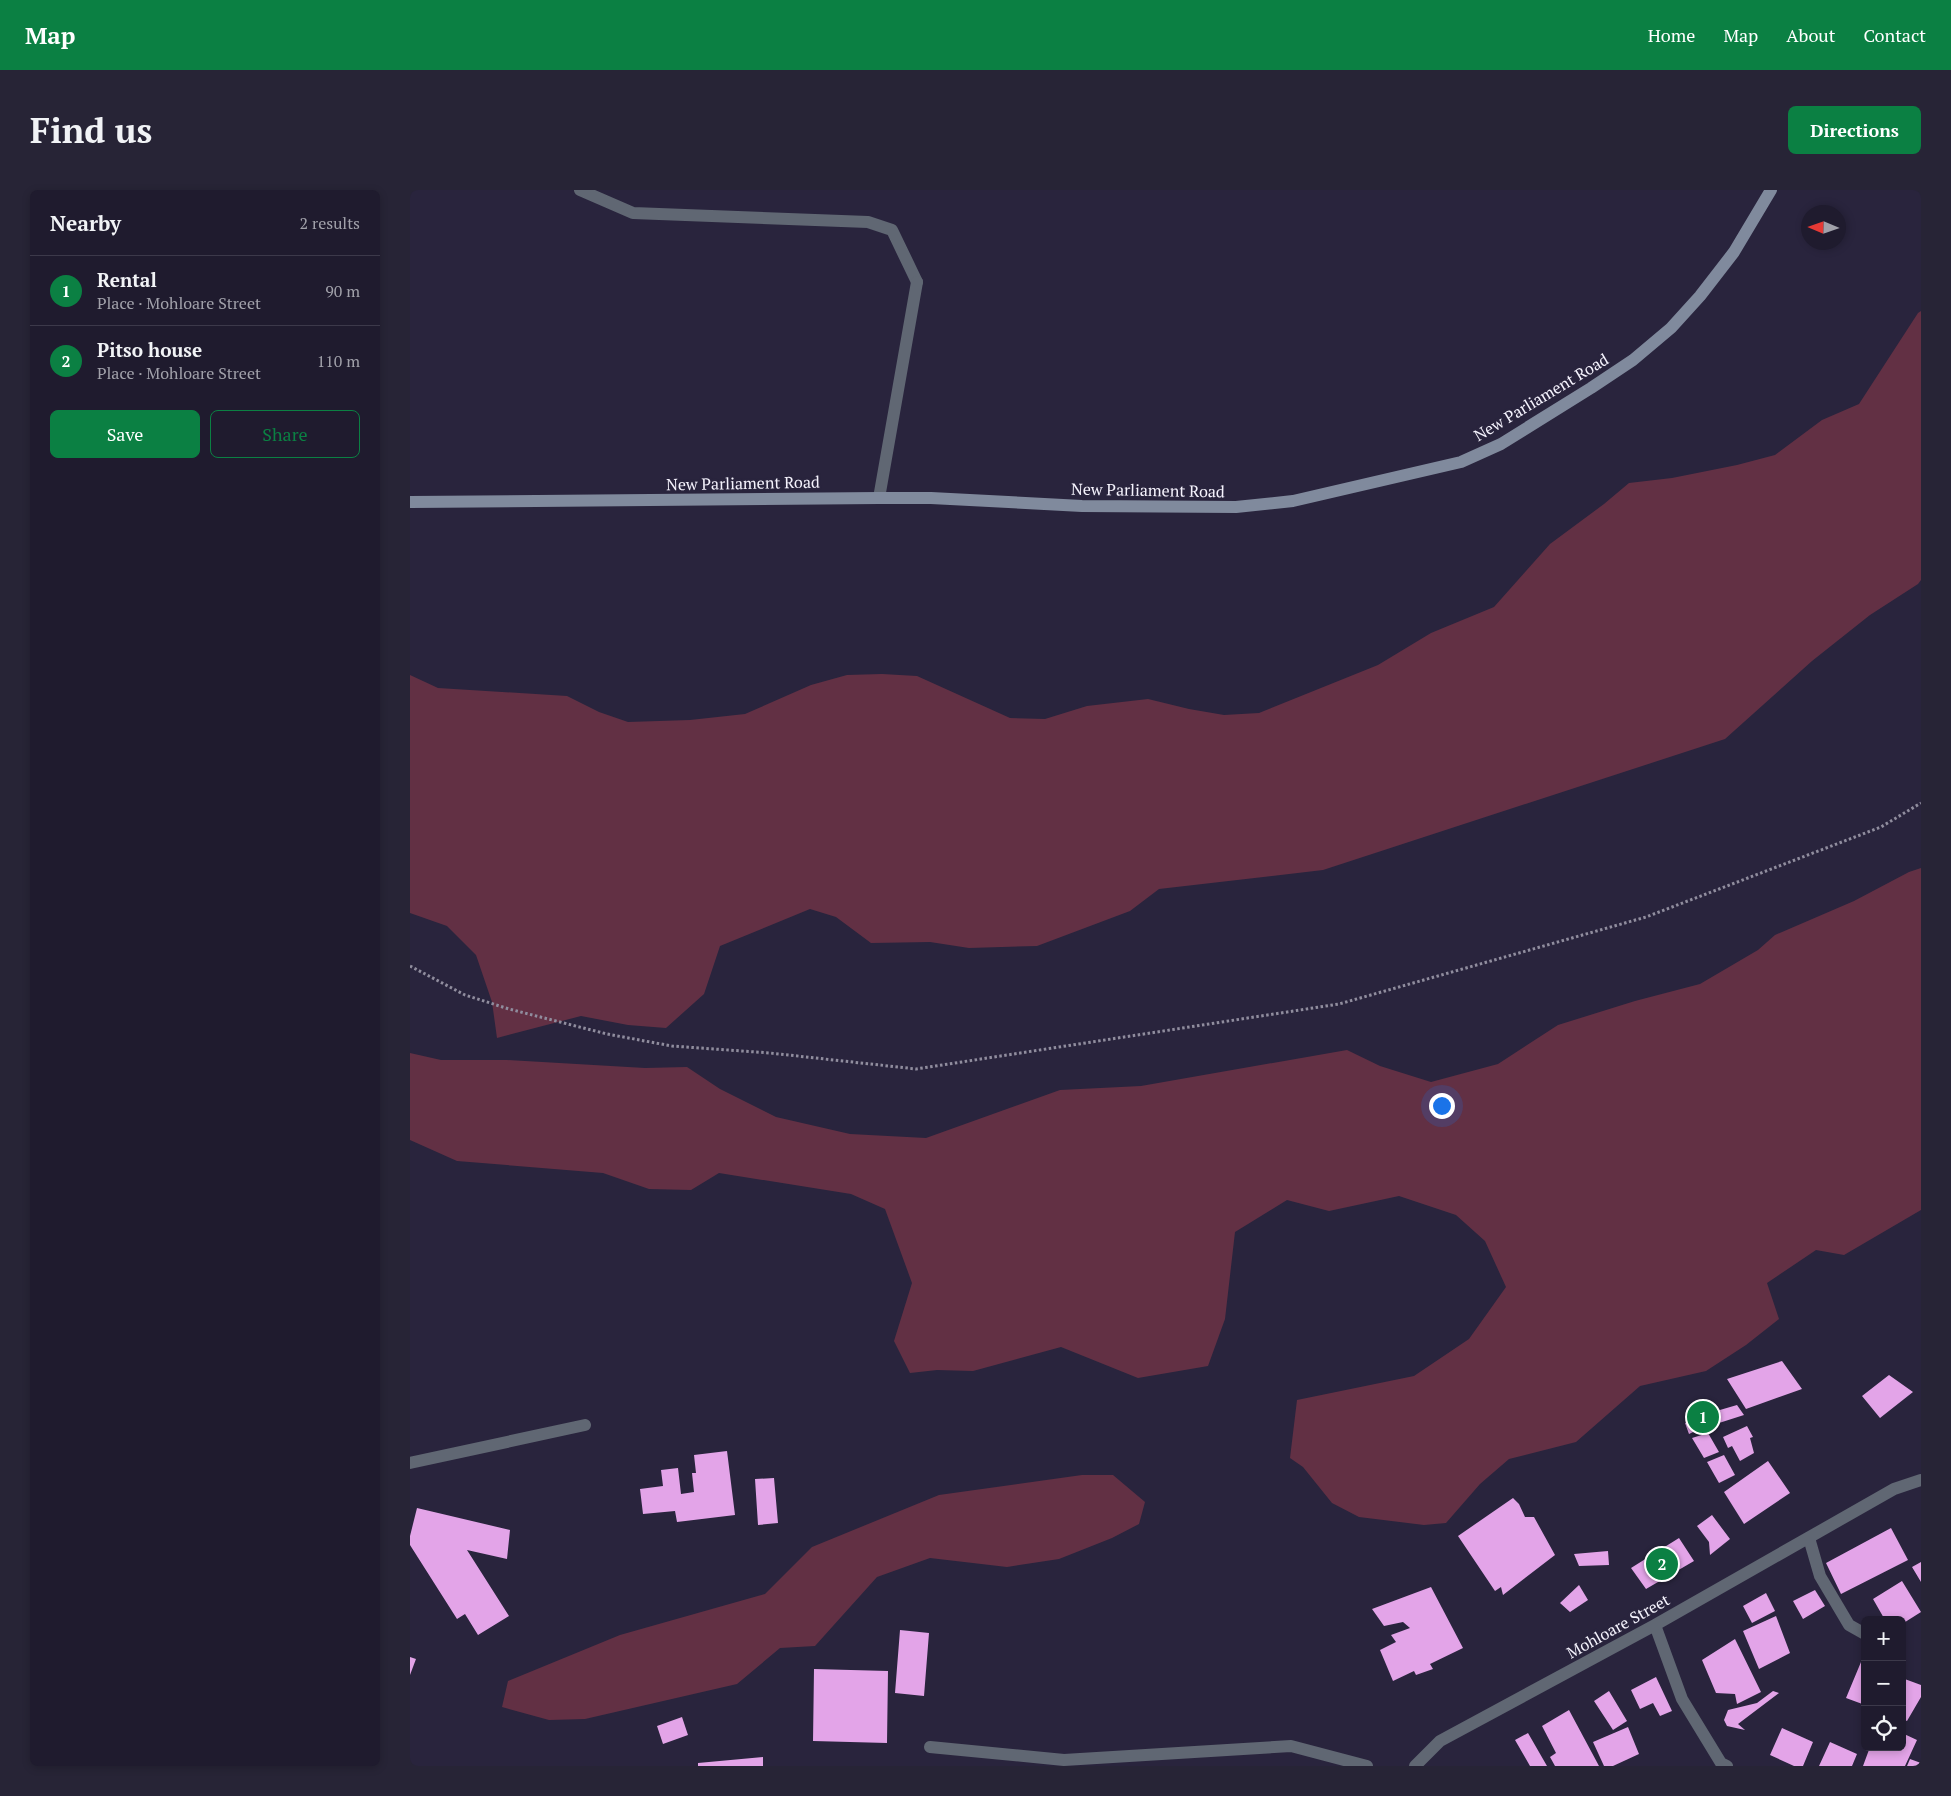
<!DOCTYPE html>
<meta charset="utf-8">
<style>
:root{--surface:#1f1b2e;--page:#272436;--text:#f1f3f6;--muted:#a1a1aa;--line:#3c394a;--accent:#0b8043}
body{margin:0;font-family:"PT Serif",serif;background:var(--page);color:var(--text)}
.controls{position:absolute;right:15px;bottom:15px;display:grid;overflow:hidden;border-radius:8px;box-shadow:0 2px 8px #0003}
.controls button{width:45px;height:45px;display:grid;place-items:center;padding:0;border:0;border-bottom:1px solid var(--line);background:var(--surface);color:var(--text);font:25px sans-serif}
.compass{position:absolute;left:1391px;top:15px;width:45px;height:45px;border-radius:50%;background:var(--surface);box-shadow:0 2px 8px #0003;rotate:272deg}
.you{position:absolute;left:1031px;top:915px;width:18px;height:18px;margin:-12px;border:4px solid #fff;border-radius:50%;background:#1a73e8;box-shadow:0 0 0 8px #1a73e833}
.badge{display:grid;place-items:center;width:32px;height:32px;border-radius:50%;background:var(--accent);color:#fff;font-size:16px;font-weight:700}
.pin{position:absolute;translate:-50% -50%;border:2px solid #fff;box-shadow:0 1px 5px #0006}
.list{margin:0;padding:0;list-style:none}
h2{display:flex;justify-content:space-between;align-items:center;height:65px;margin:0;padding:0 20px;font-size:21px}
h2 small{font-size:16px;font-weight:400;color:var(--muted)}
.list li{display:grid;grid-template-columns:32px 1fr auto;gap:15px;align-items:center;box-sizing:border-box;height:70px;padding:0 20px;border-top:1px solid var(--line)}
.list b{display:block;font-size:19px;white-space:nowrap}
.list p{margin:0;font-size:16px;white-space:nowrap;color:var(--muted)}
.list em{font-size:16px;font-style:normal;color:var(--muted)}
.actions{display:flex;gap:10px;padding:15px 20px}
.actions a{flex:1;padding:11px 0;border:1px solid var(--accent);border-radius:8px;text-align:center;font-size:18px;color:var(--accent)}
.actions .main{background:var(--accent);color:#fff}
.icon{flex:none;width:28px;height:28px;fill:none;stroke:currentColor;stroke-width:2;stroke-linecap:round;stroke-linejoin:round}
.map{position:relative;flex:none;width:1511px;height:1576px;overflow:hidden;border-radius:8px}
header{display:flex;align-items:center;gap:30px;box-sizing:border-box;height:70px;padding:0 25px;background:var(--accent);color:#fff}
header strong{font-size:24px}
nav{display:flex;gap:28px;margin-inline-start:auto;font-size:18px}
.intro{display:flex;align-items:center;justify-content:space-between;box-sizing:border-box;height:120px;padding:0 30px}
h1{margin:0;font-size:35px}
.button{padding:12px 22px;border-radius:8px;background:var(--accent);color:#fff;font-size:18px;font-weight:700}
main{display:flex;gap:30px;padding:0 30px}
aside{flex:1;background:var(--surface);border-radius:8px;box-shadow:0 2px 8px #0003}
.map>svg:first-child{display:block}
</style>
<header>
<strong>Map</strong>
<nav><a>Home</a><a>Map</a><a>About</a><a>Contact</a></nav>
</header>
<div class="intro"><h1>Find us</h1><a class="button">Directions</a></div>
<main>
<aside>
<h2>Nearby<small>2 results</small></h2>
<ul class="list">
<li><span class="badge">1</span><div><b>Rental</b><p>Place · Mohloare Street</p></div><em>90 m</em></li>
<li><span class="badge">2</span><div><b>Pitso house</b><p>Place · Mohloare Street</p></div><em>110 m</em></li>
</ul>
<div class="actions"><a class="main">Save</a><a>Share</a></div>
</aside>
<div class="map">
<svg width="1511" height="1576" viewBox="0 0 1511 1576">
<rect width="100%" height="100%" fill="#29243d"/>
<path fill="#623044" d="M1511 121V390L1508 394 1460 425 1402 471 1315 549 913 680 749 699 720 721 627 756 559 758 520 752 461 753 426 727 400 719 310 756 294 804 256 838 218 835 171 826 87 848 82 812 66 765 37 736 0 723V485L28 498 157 506 189 522 218 532 280 530 335 524 401 495 437 485 472 484 507 486 600 528 635 529 677 516 738 509 779 519 814 525 849 523 968 475 1021 443 1084 417 1140 354 1194 314 1219 293 1262 288 1327 275 1365 265 1412 230 1449 214 1508 123Z
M1511 678V1020L1434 1065 1406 1060 1357 1093 1369 1129 1336 1155 1296 1181 1230 1196 1166 1252 1099 1269 1070 1294 1036 1333 1014 1335 949 1327 922 1313 893 1277 880 1268 887 1210 1004 1186 1059 1149 1096 1097 1075 1051 1046 1025 989 1006 919 1021 877 1010 825 1042 815 1129 798 1176 728 1188 651 1157 563 1181 527 1180 500 1183 484 1151 502 1093 475 1019 441 1004 309 983 281 1000 239 999 193 983 47 971 0 950V863L31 870H97L235 878 277 877 310 899 366 927 440 944 516 948 650 900 731 896 937 860 970 876 1021 892 1088 874 1148 835 1225 811 1290 794 1348 760 1365 745 1444 711 1499 682Z
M672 1285H703L735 1312 729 1334 702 1348 649 1369 597 1377 520 1368 467 1387 405 1456 370 1458 327 1494 175 1529 139 1530 92 1517 98 1491 210 1445 355 1404 402 1357 529 1305Z"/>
<path fill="#e3a4e8" d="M1372 1171 1392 1199 1336 1219 1317 1189Z
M1479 1185 1503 1202 1470 1228 1452 1206Z
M1327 1215 1334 1225 1309 1233 1303 1222Z
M1298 1222 1302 1233 1279 1244 1275 1233Z
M1337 1236 1343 1247 1340 1248 1344 1263 1330 1271 1322 1256 1318 1258 1313 1247Z
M1298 1243 1309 1262 1294 1268 1282 1248Z
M317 1261 325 1325 267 1332 265 1321 233 1324 230 1299 253 1296 251 1280 268 1278 271 1304 284 1302 282 1283H286L284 1265Z
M1314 1265 1325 1285 1309 1293 1297 1272Z
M1358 1271 1380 1303 1334 1334 1314 1302Z
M364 1288 368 1333 348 1335 345 1289Z
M1103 1308 1109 1314 1115 1327H1124L1145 1365 1093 1405 1091 1397 1085 1401 1048 1346Z
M7 1318 100 1340 97 1369 57 1360 99 1426 68 1445 55 1424 47 1429 0 1355V1346Z
M1302 1325 1320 1349 1300 1365 1299 1352 1287 1336Z
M1481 1338 1498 1370 1431 1404 1416 1373Z
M1269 1348 1284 1371 1236 1399 1221 1378Z
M1198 1361 1199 1375 1169 1376 1164 1364Z
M1511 1372V1392L1502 1377Z
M1492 1391 1511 1422 1492 1434V1430H1475L1463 1409Z
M1169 1395 1178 1410 1160 1422 1150 1413Z
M1021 1397 1053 1458 1020 1474 1023 1479 1006 1485 1004 1481 983 1491 970 1460 986 1452 981 1445 1000 1438 993 1432 974 1436 962 1419Z
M1405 1400 1415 1416 1393 1429 1383 1411Z
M1356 1403 1365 1421 1342 1433 1333 1416Z
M1366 1426 1380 1463 1349 1479 1333 1441Z
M490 1440 519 1443 514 1506 485 1503Z
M1325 1449 1351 1502 1327 1514 1325 1504 1306 1503 1292 1470Z
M0 1467 6 1469 0 1485Z
M1451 1472 1455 1473V1515L1436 1508Z
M404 1479 478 1481 477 1553 403 1551Z
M1246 1487 1262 1521 1250 1526 1243 1513 1230 1519 1221 1500Z
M1492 1488 1511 1495V1507L1497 1531 1492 1529Z
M1199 1501 1217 1531 1203 1540 1184 1511Z
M1363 1501 1369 1503 1328 1534 1335 1540 1317 1536 1314 1530 1318 1520 1347 1513Z
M1159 1520 1189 1576H1145L1140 1567 1146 1563 1132 1536Z
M272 1527 278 1545 253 1554 247 1536Z
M1218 1537 1229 1564 1203 1576H1194L1183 1552Z
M1372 1538 1403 1552 1393 1576H1384L1360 1565Z
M1118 1543 1137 1576H1120L1105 1550Z
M1492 1543 1507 1550 1495 1576H1453L1460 1557H1492Z
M1420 1552 1447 1564 1442 1576H1409Z
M353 1567V1576H288V1573Z
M1500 1569 1511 1573V1576H1497Z"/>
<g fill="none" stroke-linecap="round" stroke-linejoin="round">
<path stroke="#908d9e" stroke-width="3" stroke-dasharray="2.5 2.5" stroke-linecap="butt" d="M0 776 55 805 99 819 197 844 262 856 360 863 506 879 929 814 1236 727 1471 637 1511 613"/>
<path stroke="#606773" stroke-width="12" d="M170 0 223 23 458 32 482 40 507 92
M520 1557 654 1570 881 1556 957 1576"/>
<path stroke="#606773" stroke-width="12" d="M469 308 507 92
M0 1273 175 1235
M1399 1348 1410 1386 1439 1435 1455 1444
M1245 1435 1272 1509 1311 1573 1317 1576
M1005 1576 1030 1551 1245 1435 1484 1299 1511 1290"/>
<path stroke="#808a9d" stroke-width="12" d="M0 312 469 308H521L672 316 826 317 883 311 1051 272 1091 254 1181 198 1223 170 1261 138 1290 106 1324 62 1361 0"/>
</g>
<g text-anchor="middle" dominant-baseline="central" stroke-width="5" stroke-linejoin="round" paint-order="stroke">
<g font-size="16" fill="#f5f3fd" stroke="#29243d">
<text transform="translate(1131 207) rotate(-31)">New Parliament Road</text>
<text transform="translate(333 293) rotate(-1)">New Parliament Road</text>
<text transform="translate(738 300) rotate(1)">New Parliament Road</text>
<text transform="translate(1208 1436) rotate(-29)">Mohloare Street</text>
</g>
</g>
</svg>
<div class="controls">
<button>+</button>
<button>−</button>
<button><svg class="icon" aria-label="locate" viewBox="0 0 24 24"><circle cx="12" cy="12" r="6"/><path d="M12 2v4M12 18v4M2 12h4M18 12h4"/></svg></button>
</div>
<svg class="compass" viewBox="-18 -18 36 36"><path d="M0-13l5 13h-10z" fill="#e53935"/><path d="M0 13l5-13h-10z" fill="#a1a1aa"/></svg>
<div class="you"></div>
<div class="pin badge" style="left:1293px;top:1227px">1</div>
<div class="pin badge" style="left:1252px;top:1374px">2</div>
</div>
</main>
